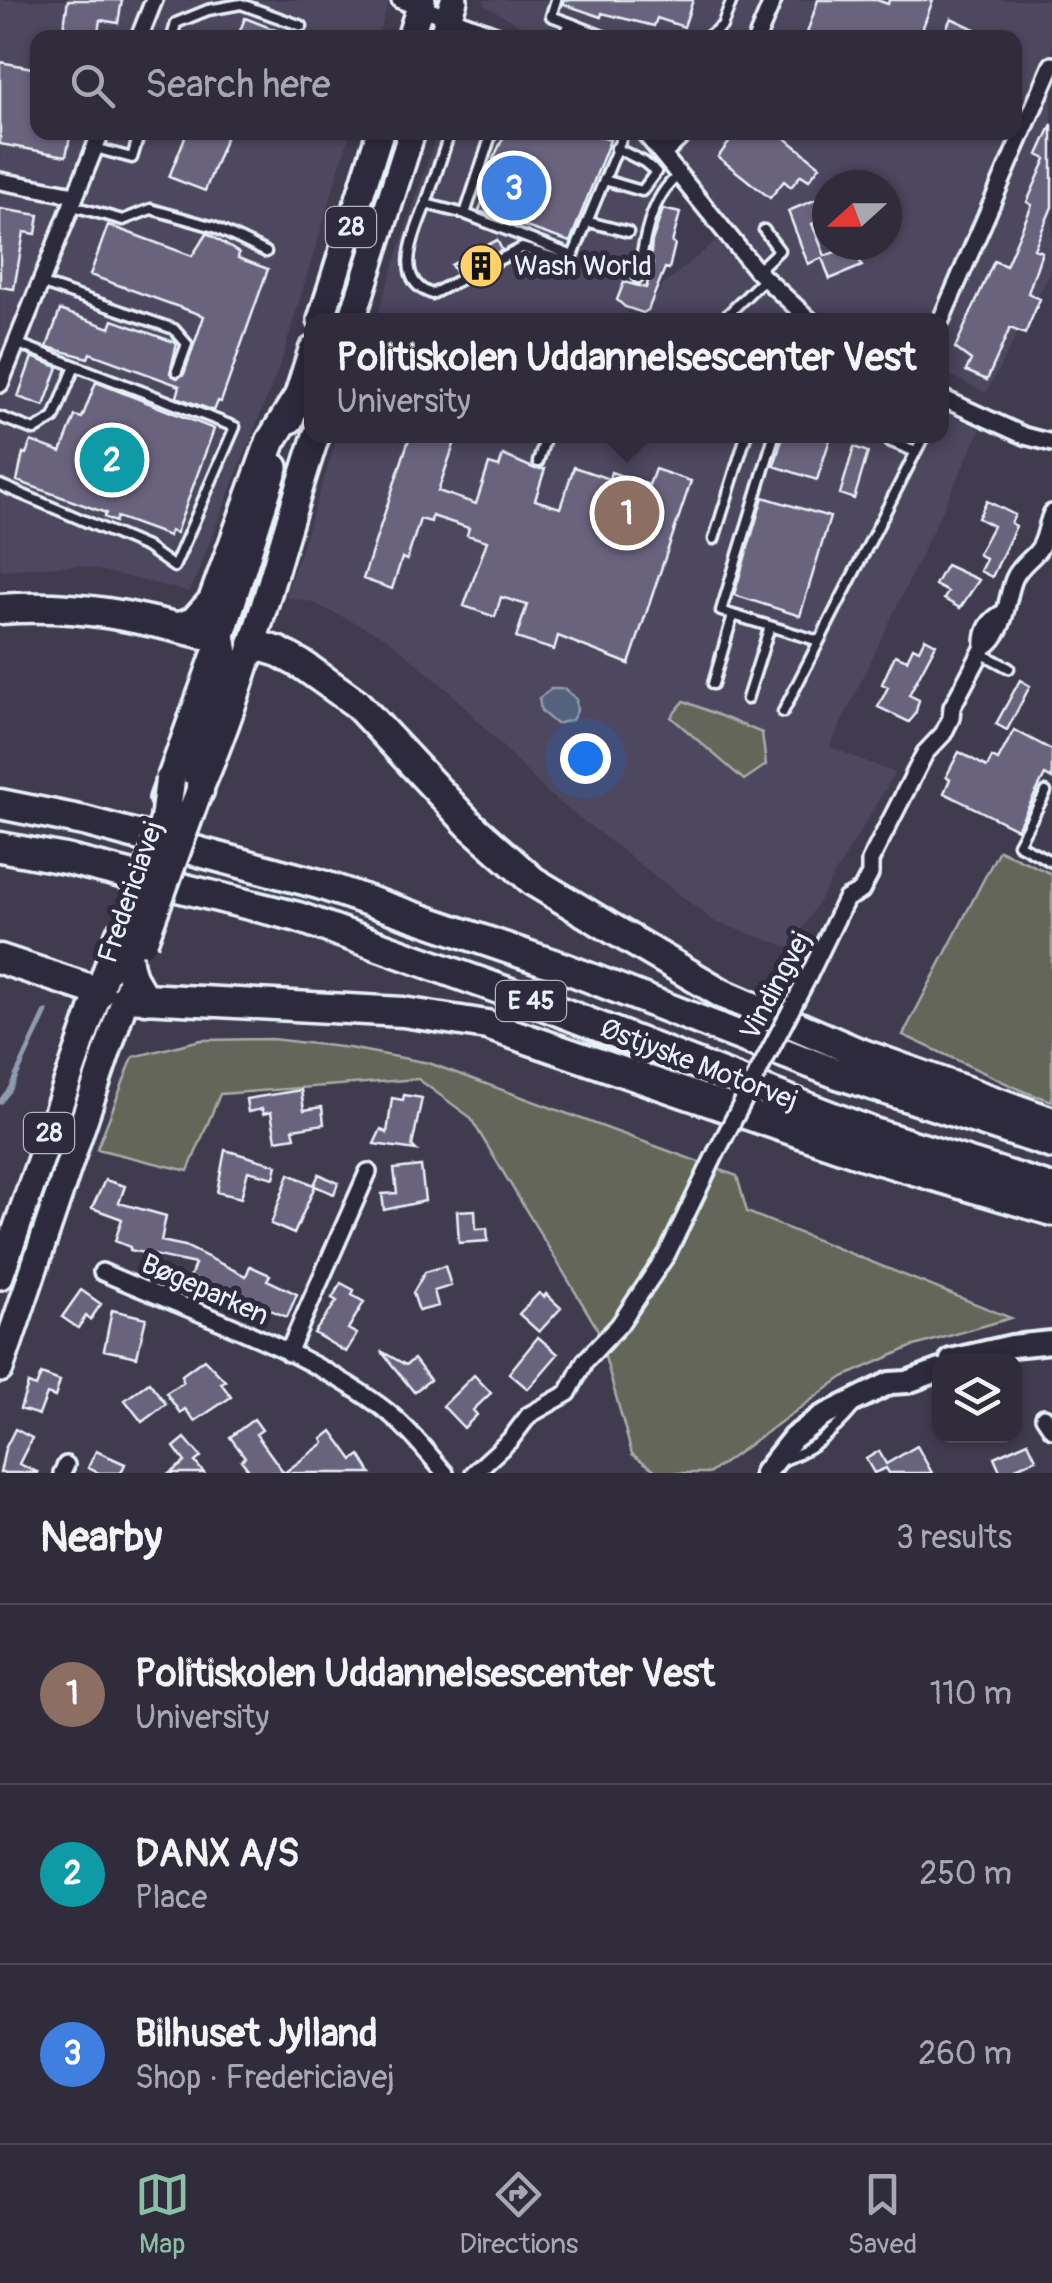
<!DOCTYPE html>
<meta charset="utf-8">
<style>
:root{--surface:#312c3c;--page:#3d3847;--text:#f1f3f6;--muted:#a8a7af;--line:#4c4856;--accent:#8abfa5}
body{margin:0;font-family:Pangolin,sans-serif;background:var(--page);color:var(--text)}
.controls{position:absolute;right:30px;bottom:30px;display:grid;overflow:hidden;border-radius:20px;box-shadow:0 2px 8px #0004}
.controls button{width:90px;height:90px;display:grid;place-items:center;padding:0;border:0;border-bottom:2px solid var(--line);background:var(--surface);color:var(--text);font:50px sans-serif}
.compass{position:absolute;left:812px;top:170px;width:90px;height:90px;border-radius:50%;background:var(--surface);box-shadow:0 2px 8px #0004;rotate:249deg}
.you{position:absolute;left:585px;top:758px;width:35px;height:35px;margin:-25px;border:8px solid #fff;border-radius:50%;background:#1a73e8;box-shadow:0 0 0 15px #1a73e833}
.badge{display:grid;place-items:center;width:65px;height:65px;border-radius:50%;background:var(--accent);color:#fff;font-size:32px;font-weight:700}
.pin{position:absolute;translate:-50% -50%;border:5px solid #fff;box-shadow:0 2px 10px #0006}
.popup{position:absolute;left:304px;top:313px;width:645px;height:130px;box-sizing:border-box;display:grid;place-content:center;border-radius:20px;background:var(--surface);filter:drop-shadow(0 2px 8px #0005);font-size:32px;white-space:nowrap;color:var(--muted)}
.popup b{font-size:38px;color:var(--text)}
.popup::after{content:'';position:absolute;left:50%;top:100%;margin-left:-20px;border:20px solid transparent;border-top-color:var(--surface)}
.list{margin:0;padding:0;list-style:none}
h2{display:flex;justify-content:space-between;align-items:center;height:130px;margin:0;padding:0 40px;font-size:42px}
h2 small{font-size:32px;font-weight:400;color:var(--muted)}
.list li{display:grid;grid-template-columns:65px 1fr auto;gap:30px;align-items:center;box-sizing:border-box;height:180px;padding:0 40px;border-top:2px solid var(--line)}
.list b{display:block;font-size:38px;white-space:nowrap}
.list p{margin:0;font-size:32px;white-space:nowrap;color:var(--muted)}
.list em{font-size:32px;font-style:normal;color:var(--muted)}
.icon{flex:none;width:55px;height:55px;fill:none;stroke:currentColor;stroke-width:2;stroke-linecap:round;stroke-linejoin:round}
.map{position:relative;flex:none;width:1052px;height:1473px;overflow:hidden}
.search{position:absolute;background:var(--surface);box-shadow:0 2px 8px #0004;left:30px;right:30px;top:30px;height:110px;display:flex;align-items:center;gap:25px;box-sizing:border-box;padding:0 35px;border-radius:20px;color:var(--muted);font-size:38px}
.sheet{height:670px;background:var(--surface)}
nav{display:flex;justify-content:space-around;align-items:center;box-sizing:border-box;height:140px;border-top:2px solid var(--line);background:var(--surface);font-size:28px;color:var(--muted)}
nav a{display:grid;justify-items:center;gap:5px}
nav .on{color:var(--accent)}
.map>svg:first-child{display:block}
</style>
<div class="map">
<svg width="1052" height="1473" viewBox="0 0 1052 1473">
<rect width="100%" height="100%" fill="#413b50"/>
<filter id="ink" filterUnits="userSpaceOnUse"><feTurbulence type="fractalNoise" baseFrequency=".01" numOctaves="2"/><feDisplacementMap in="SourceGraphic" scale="20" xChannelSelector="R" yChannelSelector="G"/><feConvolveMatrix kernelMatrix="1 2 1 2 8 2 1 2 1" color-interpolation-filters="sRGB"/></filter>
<g filter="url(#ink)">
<path fill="#4d475e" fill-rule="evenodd" d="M0 0H389L378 37 38 38V132L350 133 281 362 190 592 77 565 0 570Z
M485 0H1052V270L986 393 942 371V320H838L809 306 723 219 663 133 1014 132V38L541 37 484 5ZM827 185H887V245H827Z
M437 133H631L664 171 617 300 635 320H376Z
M717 240 749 279 795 320H641L663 285Z
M942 411 981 429 830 747 895 773 791 948 715 922 547 793 449 691 387 638 311 602 285 597 338 436H942Z"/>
<path fill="#646658" stroke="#a6aca8" stroke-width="2.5" d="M684 701 762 733 766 765 744 780 671 717Z
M999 850 1052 874V1101L1025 1092 903 1035Z
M272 1039 349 1048 429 1063 737 1176 747 1212 1011 1318 911 1347 843 1377 710 1473H659L632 1454 597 1328 470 1117 418 1079 220 1094 188 1171 97 1149 133 1057 201 1040Z"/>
<path fill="#55627e" stroke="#909baf" stroke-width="2.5" d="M551 689H565L576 699 577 711 572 720 556 724 541 711 539 698Z"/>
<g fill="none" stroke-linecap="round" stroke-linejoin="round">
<path stroke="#909baf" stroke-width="5" d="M0 1102 10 1089 46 1012"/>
</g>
<path fill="#6a647e" stroke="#e8f1f8" stroke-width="2.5" d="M68 0H122L118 23 100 20 97 38H62Z
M563 0H693L684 27 657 18 654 26 602 13 601 17 563 4Z
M818 0H877L888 4 889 0H933L919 38H820L807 33Z
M245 18 293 37 292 38H237Z
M951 18 994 38H942Z
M0 62 38 69V132H71L66 156 0 144Z
M1052 124V207L1034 249 1042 252 1028 293 1040 299 1025 334 1010 328 987 380 966 371 971 360 955 348 994 261 1006 266 1032 205 1027 202 1046 159 1038 155Z
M187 132H228L205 191 169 177Z
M506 132H586L610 140 570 242 479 211 496 161 493 159Z
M737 132H778L820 166 809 180 801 175 791 187 784 181 770 198 718 157Z
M827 195V218L812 224 825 256 853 245 862 266 830 279 822 258 808 264 788 211Z
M0 209 39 215 36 234 24 232 14 289 0 287Z
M663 209 680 213 672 243 675 244 669 269 665 268 648 310 643 313 625 307 617 300 624 282 646 288 653 264H650L652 241Z
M108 225 192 256 207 233 239 253 238 258 268 269 221 402 218 401 214 411 177 397 180 386 90 353 88 358 47 347 60 310 110 328 113 320 177 343 170 373 177 378 184 374 204 316 90 275Z
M497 240 502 250 456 273 451 265Z
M32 357 58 367 44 406 18 397Z
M96 382 214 429 176 533 170 531 169 536 117 517 115 522 104 517 106 513 17 481 23 453 26 454 31 441 61 452 75 416 82 418Z
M410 436H457L438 491 476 504 489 464 499 467 503 455 535 469H545L535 500 560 508 574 467 609 479 611 472 649 485 655 469 691 481 629 664 558 636 554 650 516 638 527 605 501 597 495 617 464 606 487 541 467 535 469 528 432 516 431 522 420 519 407 560 402 558 392 589 363 579Z
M783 436H831L817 480 774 466Z
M854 447 868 452 854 499 840 494Z
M763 497 830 517 800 616 734 595Z
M987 501 1015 515 1011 523 1016 526 992 577 980 571 986 559 978 554 993 526 978 518Z
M946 565 979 580 960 608 944 599 948 592 935 585Z
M925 638 936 644 909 695 919 700 915 715 909 722 878 707 888 687 882 684 895 655 907 660 913 647 919 650Z
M1020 680 1030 686 1007 730 996 724Z
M1014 730 1052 750V779L1045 775 1017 829 944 793 950 779 946 777 959 752 987 767 992 757 998 760Z
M301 1090 304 1110 322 1107 324 1124 293 1129 295 1137 276 1140 271 1112 263 1114 262 1109 248 1112 246 1099Z
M404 1095 422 1098 412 1146 416 1150 374 1144 381 1129 387 1133 392 1098 403 1100Z
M225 1150 277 1165 274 1178 248 1171 241 1198 217 1192Z
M421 1166 425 1201 384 1210 382 1194 397 1193 394 1169Z
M289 1174 314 1185 319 1174 338 1183 334 1194 315 1186 294 1234 271 1224Z
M105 1180 125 1186 119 1203 166 1216 161 1241 185 1246 246 1276 250 1266 270 1275 267 1280 297 1294 287 1317 190 1277 195 1264 130 1250V1247L115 1241 122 1219 92 1208Z
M475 1210 476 1229 487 1228 488 1241 459 1243 457 1211Z
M445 1266 451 1286 434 1291 438 1306 419 1311 413 1293 425 1272Z
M341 1283 354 1290 352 1295 364 1302 348 1329 357 1334 346 1352 314 1333 337 1301 332 1298Z
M81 1290 101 1304 90 1320 86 1316 78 1328 62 1317Z
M539 1293 544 1297 546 1294 561 1308 539 1332 519 1314Z
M112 1310 146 1318 137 1357 104 1350Z
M538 1337 558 1354 528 1389 509 1373Z
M381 1351 406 1365 414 1359 430 1380 414 1392Z
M204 1359 225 1381 221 1383 231 1397 195 1421 185 1409 180 1413 166 1393 183 1382 182 1375Z
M41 1374 60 1381 55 1397 47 1394 39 1415 20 1409 28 1384 36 1387Z
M474 1375 491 1393 473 1410 477 1415 464 1428 443 1406Z
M149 1382 166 1404 142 1422 125 1400Z
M254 1419 262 1430 256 1434 284 1473 324 1443 322 1439 332 1431 353 1460 360 1455 371 1473H251L241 1460 245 1457 230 1437Z
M15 1429 32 1438 19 1464 39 1473H0L5 1449Z
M185 1438 201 1457 195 1462 204 1473H170L185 1462 174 1447Z
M1028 1442 1036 1459 1016 1468 1018 1473H1001L994 1457Z
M917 1446 932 1473H889L886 1468 874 1473 866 1459 879 1451 886 1464Z
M96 1451 125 1464 121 1473H99L88 1468Z"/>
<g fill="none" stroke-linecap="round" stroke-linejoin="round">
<defs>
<path id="service" d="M556 0 551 16 570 23 563 38
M570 23 608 38
M172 38 176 23 208 10 241 4 302 26
M706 38 722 26 732 0
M450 132 426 204 465 214
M492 132 465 214 573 256 624 132
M95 148 132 158 140 132
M604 180 642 191 656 172 644 162 616 148
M426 204C416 231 391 280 432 294L522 248 565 261 573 256
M73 206 123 220 151 209 214 227 266 252
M589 222 628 232
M757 271 779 250 764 230
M638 278C643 243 650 197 679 175
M40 283 174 329 187 344 177 371
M722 320 764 279
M0 417 34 430 54 418 75 366
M890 436 889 441 916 452
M538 462 546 436
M0 485 146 547 174 567 235 427 16 343
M714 539 746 436
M733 615 721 611 774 436
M981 653 1009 668
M713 684 733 615 819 641
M747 699 770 626
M783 712 924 436
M1046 792 1018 844 1052 862
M781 1461C810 1451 833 1433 853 1409"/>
<path id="minor" d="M400 0 504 38
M139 38 154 0
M757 38 773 0
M644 132 757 271 810 320
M663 154 686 132
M0 181 75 195
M941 320 1052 65
M0 384 101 132
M942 398 1025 436 1052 443
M984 647C1007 632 1005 601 1014 579 1020 565 1031 560 1039 549 1047 537 1046 525 1052 513
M808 977 846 899 861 891 870 874V861L925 753 943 734 951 718 952 707 984 647C983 632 989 621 1001 614
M102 1272C193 1312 300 1347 380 1406 405 1424 425 1450 445 1473
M288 1353 368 1172
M1044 1417 1052 1429
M62 1473 66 1465
M474 1473 510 1440 529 1415 568 1393 585 1361 619 1325 667 1254 716 1153"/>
<path id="tertiary" d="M951 1360 1012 1346 1052 1342
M765 1473 793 1438 821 1417 890 1383 907 1382 940 1370"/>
<path id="primary" d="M410 38 422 0
M442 38 454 0
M321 320 380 132
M352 320 412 132
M290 420 312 350
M199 791C249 676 277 554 316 436
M163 799 221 638 275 467
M0 1276 119 934
M0 1369 131 981"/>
<path id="motorway" d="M0 609C84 603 140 618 221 638L226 669 197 762 199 791
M179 627 194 622 213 601 271 441 296 401
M253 644 279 652 304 666 356 703 470 825 533 881 611 928 723 994 857 1052 1052 1122
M0 804 84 821 319 884 562 967 838 1074 1052 1144
M0 847 65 859 298 917 530 1000 874 1133 1052 1189
M130 934C123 959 130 979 145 999
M0 959 100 992
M126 997 403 1012 487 1025 867 1156 1052 1211"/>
</defs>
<use href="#service" stroke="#e8f1f8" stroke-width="15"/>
<use href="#minor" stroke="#e8f1f8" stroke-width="22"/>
<use href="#tertiary" stroke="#e8f1f8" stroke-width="28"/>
<use href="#primary" stroke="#e8f1f8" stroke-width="32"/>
<use href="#motorway" stroke="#e8f1f8" stroke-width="35"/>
<use href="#service" stroke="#2f2a3d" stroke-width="8"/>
<use href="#minor" stroke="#2f2a3d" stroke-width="15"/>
<use href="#tertiary" stroke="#2f2a3d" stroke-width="20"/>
<use href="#primary" stroke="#2f2a3d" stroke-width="25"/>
<use href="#motorway" stroke="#2f2a3d" stroke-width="28"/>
<defs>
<path id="minor-bridge" d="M716 1153 808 977"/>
<path id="primary-bridge" d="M144 942 199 791"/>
<path id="motorway-bridge" d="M130 934 165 820 170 780"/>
</defs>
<use href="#minor-bridge" stroke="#e8f1f8" stroke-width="22" stroke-linecap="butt"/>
<use href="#primary-bridge" stroke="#e8f1f8" stroke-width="32" stroke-linecap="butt"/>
<use href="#motorway-bridge" stroke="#e8f1f8" stroke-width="35" stroke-linecap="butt"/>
<use href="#minor-bridge" stroke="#2f2a3d" stroke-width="15"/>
<use href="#primary-bridge" stroke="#2f2a3d" stroke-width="25"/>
<use href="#motorway-bridge" stroke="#2f2a3d" stroke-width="28"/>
</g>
</g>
<defs>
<symbol id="building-disc" viewBox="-11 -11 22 22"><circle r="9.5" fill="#ffd166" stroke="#2f2a3d"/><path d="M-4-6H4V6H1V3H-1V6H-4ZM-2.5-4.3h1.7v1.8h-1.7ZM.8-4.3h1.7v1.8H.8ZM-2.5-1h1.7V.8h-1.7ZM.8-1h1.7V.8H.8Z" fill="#111"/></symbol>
</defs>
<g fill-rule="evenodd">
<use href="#building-disc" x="456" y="241" width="50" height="50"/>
</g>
<g text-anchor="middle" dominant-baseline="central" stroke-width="10" stroke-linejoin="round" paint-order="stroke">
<g fill="#2f2a3d" stroke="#b0b5c0" stroke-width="2.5">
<rect x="326" y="207" width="50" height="40" rx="8"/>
<rect x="496" y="981" width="70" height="40" rx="8"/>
<rect x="24" y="1113" width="50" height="40" rx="8"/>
</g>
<g font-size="25" font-weight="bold" fill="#e8f1f8">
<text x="351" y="227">28</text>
<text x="531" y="1001">E 45</text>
<text x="49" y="1133">28</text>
</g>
<g font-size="28" fill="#e8f1f8" stroke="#2f2a3d" text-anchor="start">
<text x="514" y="266">Wash World</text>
</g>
<g font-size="28" fill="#e8f1f8" stroke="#2f2a3d">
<text transform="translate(131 892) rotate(-71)">Fredericiavej</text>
<text transform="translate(776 986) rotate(-62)">Vindingvej</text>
<text transform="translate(699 1065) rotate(21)">Østjyske Motorvej</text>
<text transform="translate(205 1290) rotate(24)">Bøgeparken</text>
</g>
</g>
</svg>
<div class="controls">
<button><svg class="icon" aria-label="layers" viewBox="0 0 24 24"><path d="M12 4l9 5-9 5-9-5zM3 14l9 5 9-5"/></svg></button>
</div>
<svg class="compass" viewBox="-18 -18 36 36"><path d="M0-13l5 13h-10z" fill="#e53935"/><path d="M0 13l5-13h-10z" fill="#a8a7af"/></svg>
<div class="you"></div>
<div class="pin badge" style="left:627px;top:513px;background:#8d6e63">1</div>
<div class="popup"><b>Politiskolen Uddannelsescenter Vest</b>University</div>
<div class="pin badge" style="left:112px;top:460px;background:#0f9aa8">2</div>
<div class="pin badge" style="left:514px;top:188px;background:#3f7fe0">3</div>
<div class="search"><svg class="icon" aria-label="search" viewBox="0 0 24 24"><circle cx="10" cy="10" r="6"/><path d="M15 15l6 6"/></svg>Search here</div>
</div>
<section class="sheet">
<h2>Nearby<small>3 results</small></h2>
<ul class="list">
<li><span class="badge" style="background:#8d6e63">1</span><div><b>Politiskolen Uddannelsescenter Vest</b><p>University</p></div><em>110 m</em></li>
<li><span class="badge" style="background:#0f9aa8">2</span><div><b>DANX A/S</b><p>Place</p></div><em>250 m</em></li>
<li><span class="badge" style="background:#3f7fe0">3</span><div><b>Bilhuset Jylland</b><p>Shop · Fredericiavej</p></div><em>260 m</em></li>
</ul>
</section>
<nav>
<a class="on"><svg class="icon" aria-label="map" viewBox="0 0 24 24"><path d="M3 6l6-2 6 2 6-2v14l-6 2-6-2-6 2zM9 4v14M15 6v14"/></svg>Map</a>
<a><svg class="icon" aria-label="directions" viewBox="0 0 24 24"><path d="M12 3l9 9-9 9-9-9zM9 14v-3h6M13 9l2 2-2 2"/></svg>Directions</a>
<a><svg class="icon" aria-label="saved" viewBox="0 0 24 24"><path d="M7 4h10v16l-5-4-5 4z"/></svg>Saved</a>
</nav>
